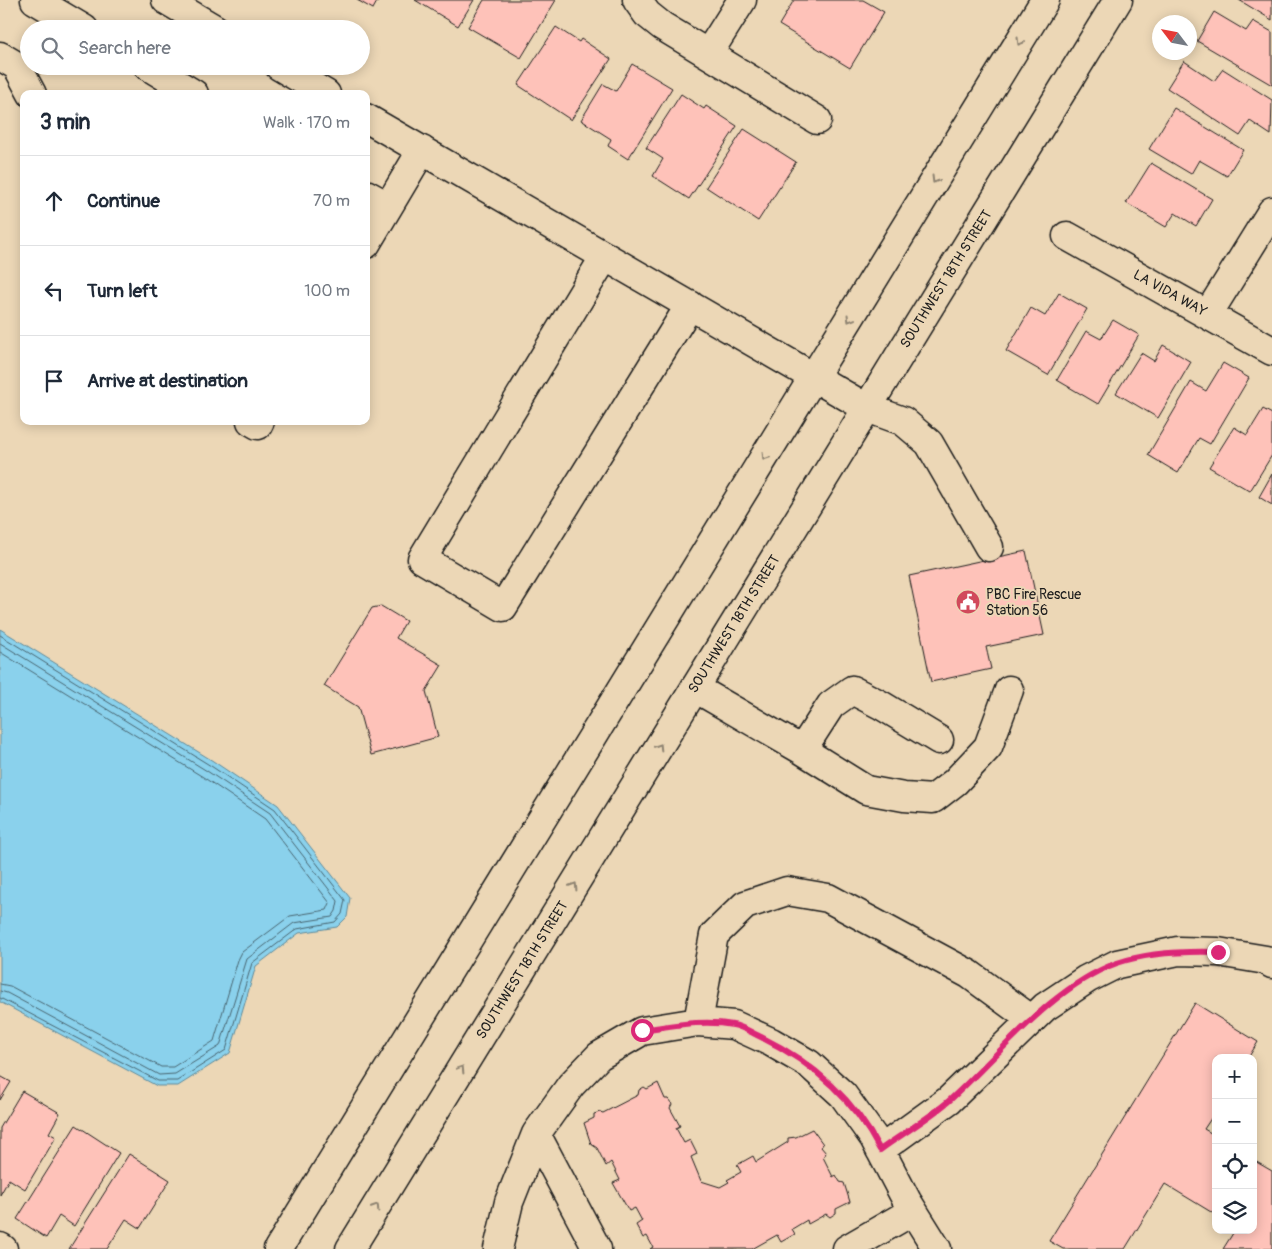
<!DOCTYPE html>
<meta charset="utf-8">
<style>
:root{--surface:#fff;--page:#f6f6f7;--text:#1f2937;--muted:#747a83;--line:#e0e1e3}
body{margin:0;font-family:Pangolin,sans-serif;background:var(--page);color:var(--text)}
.controls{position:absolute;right:15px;bottom:15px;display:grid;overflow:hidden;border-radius:10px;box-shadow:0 2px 12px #0003}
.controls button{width:45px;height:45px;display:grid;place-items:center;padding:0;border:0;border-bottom:1px solid var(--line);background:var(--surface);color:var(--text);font:25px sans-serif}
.compass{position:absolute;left:1152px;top:15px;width:45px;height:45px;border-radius:50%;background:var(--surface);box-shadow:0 2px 12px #0003;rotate:302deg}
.stop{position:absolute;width:15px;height:15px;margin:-11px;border:4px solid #db2777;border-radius:50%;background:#fff}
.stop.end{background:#db2777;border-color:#fff;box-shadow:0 1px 5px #0008}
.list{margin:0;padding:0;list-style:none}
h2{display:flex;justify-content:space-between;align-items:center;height:65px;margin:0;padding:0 20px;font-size:21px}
h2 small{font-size:16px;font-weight:400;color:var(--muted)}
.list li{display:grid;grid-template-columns:32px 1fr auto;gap:15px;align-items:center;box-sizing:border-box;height:90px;padding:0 20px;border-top:1px solid var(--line)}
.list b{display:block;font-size:19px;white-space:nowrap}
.list em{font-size:16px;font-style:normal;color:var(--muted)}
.icon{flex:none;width:28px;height:28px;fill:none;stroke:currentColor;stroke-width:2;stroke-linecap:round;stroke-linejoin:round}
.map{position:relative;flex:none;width:1272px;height:1249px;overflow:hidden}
.search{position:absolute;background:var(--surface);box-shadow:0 2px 12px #0003;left:20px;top:20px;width:350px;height:55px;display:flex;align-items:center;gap:12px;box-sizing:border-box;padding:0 18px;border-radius:28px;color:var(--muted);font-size:19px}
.panel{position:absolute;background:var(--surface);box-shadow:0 2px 12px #0003;left:20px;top:90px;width:350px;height:335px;border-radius:10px}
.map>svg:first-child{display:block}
</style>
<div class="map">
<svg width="1272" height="1249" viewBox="0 0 1272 1249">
<rect width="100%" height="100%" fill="#ecd7b6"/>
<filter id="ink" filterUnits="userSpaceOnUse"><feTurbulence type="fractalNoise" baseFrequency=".02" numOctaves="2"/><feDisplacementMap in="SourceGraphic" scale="10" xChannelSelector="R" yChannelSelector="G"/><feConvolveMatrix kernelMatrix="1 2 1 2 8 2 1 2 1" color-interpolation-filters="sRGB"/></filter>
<g filter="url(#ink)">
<path fill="#8ad1ec" stroke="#5e8999" d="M0 629 213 761 278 805 350 898 347 917 337 927 299 933 256 966 230 1053 178 1086H157L0 1002Z"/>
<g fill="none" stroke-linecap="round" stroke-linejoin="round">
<path stroke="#48646f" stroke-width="1" d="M0 635 211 766 275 809 345 900 342 914 335 922 297 929 252 963 226 1050 177 1081H158L0 998
M0 643 207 771 270 813 338 901 336 911 332 917 294 923 247 959 220 1046 175 1074 159 1075 7 993 0 991
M0 652 203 777 265 819 330 903 327 910 290 916 242 952 238 960 214 1041 173 1067H161L10 986 0 984"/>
</g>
<path fill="#fec2b9" stroke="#1c1c1c" d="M357 0H378L373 9Z
M415 0H474L458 26Z
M484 0H556L521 58 468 27Z
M794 0H863L884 12 850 68 779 25Z
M1239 0H1272V20Z
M1214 12 1246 31 1253 21 1272 32V85L1197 41Z
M556 27 579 42 581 39 611 59 571 120 518 85Z
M1184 61 1214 81 1223 69 1272 100 1271 135 1250 121 1240 136 1167 88Z
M632 64 672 88 628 159 608 146 611 139 581 120 603 84 616 91Z
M681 94 704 109 706 106 737 126 689 199 653 176 663 159 646 148Z
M1174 108 1243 150 1227 176 1199 160 1191 174 1149 149Z
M744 129 796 162 758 221 706 187Z
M1151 163 1212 199 1196 226 1175 213 1166 227 1126 203Z
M1059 293 1087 309 1048 375 1006 351 1031 308 1045 316Z
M1113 320 1139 335 1098 404 1057 380 1086 331 1101 339Z
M1163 345 1191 362 1158 418 1116 393 1141 353 1154 361Z
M1223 363 1249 378 1210 444 1199 438 1178 473 1148 455 1191 382 1206 391Z
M1263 409 1272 414V455L1250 491 1209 467 1234 427 1247 435Z
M1272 474V505L1259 497Z
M1026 551 1044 635 986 647 991 669 931 682 909 576Z
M381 606 406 621 396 638 442 665 426 691 438 737 371 755 358 707 324 686 372 608Z
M1195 1003 1258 1042 1248 1058H1216V1111L1204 1129 1216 1136V1215L1165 1184 1125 1249H1063L1049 1241Z
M0 1076 11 1082 0 1100Z
M658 1083 665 1099H668L672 1104 670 1108 680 1126 676 1128 684 1143 690 1140 697 1154 691 1157 701 1181 720 1187 729 1182 727 1180 741 1172 737 1165 753 1156 756 1162 788 1142V1138L796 1137 812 1129 823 1144 821 1147 826 1153 823 1157 833 1177 836 1175 840 1182 844 1183 850 1202 836 1209V1213L830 1217 826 1214 808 1224 807 1220 792 1229 795 1234 781 1242 777 1235 752 1249H650L653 1247 647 1236 643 1238 636 1225 642 1221 635 1208 629 1211 613 1183 620 1180 611 1162 606 1166 597 1148 591 1144 584 1123 594 1118V1114L600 1112 603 1113 638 1095 639 1090 644 1087 647 1089Z
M22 1091 60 1113 49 1133 56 1137 25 1189 9 1179 0 1195V1128Z
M76 1125 119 1153 74 1226 59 1216 46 1238 17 1219Z
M129 1154 170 1180 140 1228 126 1219 107 1249H69Z
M1253 1160 1272 1171V1249H1223L1235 1230H1253Z"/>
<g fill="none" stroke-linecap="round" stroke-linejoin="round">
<defs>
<path id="minor" d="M35 0 84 29
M166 0 215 29
M637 0 647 14 662 26 817 120
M708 54 742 0
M0 56 17 66 32 94
M148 66 194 94
M279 66 326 94
M366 118 867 408 903 421 929 443 989 547
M366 194 388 206
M1067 236 1272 351
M366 244 422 150
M605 256 422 559 503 607 690 305
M1208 314 1272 211
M251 421 258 425 260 421
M695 688 802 750 831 705 852 690 881 705 939 740
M802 750 866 790 904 797 933 799 955 782 988 747 1009 690
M698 1022 714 935 745 905 787 891 828 898 969 974 1032 1020
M536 1134 571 1085 599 1056 642 1031 698 1022 734 1025 771 1042 809 1064 843 1095 874 1138 907 1201 937 1249
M880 1150 949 1100 1045 1007 1087 979 1117 964 1178 951 1218 952 1266 960 1272 964
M0 1247 3 1249
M498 1249 509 1202 536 1134 597 1249
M847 1249 913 1211"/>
<path id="major" d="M278 1249 1045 0
M350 1249 1118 0"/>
</defs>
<use href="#minor" stroke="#1c1c1c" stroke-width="31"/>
<use href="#major" stroke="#1c1c1c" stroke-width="31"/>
<use href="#minor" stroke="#ecd7b6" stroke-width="28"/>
<use href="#major" stroke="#ecd7b6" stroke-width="28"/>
</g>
<defs><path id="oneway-chevron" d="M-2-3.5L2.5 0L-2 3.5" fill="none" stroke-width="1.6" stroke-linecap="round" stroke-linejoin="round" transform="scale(1.25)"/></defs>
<g stroke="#8e8371">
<use href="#oneway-chevron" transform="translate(1020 42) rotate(121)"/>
<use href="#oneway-chevron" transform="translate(935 180) rotate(121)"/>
<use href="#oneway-chevron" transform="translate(850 319) rotate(121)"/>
<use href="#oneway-chevron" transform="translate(765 457) rotate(122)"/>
<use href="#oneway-chevron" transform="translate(659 747) rotate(-58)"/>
<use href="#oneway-chevron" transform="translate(574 886) rotate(-58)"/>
<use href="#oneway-chevron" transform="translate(461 1069) rotate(-58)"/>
<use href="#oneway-chevron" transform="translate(376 1207) rotate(-58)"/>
</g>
</g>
<g fill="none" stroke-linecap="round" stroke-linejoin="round" filter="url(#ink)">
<path stroke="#db2777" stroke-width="6" d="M642 1030C672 1026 702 1019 733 1025 742 1026 752 1033 761 1037 812 1062 854 1099 880 1150 903 1133 930 1118 951 1099 1000 1054 1053 986 1117 963 1149 952 1185 951 1218 952"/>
</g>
<defs>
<symbol id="civic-disc" viewBox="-11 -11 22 22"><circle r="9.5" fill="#d1495b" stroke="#ecd7b6"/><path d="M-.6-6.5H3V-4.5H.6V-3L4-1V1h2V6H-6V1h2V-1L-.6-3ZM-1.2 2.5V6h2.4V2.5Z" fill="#fff"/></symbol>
</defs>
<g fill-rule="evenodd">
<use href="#civic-disc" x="954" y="588" width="28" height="28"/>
</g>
<g text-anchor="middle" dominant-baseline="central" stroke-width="4" stroke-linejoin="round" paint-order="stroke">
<g font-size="14" fill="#1c1c1c" stroke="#ecd7b6">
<text transform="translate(946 279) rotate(-58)">SOUTHWEST 18TH STREET</text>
<text transform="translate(1170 293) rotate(29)">LA VIDA WAY</text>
<text transform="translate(734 624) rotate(-58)">SOUTHWEST 18TH STREET</text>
<text transform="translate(522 970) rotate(-58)">SOUTHWEST 18TH STREET</text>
</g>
<g font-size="14" fill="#1c1c1c" stroke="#ecd7b6" text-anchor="start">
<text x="986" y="594">PBC Fire Rescue<tspan x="986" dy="16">Station 56</tspan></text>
</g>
</g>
</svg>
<div class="controls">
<button>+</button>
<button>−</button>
<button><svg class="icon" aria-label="locate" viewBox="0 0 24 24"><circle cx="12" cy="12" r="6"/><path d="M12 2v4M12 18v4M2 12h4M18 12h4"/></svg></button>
<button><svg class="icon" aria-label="layers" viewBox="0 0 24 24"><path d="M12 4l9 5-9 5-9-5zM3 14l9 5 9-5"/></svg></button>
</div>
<svg class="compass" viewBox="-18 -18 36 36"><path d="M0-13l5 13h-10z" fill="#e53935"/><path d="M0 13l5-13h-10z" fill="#747a83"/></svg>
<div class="stop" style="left:642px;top:1030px"></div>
<div class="stop end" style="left:1218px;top:952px"></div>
<div class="search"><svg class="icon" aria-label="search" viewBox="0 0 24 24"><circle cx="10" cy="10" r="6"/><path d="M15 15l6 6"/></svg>Search here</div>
<section class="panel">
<h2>3 min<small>Walk · 170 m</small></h2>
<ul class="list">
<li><svg class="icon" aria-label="ahead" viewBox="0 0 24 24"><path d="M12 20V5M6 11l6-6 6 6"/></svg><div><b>Continue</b></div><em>70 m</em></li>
<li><svg class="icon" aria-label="left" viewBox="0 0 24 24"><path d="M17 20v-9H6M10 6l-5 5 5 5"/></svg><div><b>Turn left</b></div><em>100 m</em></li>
<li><svg class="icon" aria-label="arrive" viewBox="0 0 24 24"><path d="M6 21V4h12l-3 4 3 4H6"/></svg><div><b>Arrive at destination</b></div></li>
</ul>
</section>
</div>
